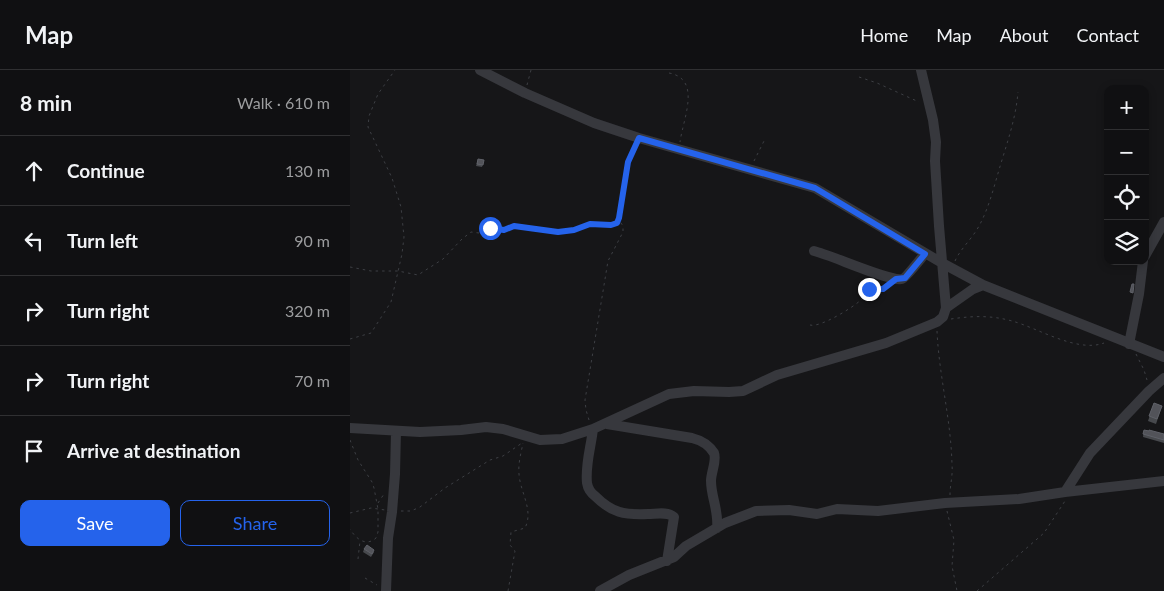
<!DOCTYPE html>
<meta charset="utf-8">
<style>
:root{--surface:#101012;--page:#19191b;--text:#f1f3f6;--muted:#9c9d9f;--line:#303032;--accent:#2563eb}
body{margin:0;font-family:Lato,sans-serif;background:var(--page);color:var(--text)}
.controls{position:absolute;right:15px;top:15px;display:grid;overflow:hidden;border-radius:10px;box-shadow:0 2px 8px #0003}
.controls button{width:45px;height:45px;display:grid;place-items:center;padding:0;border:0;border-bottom:1px solid var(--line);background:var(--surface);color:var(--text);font:25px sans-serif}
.stop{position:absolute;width:15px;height:15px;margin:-11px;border:4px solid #2563eb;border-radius:50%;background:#fff}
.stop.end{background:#2563eb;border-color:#fff;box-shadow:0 1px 5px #0008}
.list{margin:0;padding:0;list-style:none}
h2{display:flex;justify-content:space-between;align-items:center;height:65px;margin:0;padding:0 20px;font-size:21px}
h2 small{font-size:16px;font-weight:400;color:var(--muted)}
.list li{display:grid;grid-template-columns:32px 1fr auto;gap:15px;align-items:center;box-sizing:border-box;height:70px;padding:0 20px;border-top:1px solid var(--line)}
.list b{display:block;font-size:19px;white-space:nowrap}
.list em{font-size:16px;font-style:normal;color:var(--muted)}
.actions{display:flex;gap:10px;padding:15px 20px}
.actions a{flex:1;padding:11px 0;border:1px solid var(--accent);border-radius:10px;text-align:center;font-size:18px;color:var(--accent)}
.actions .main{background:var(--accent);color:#fff}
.icon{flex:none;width:28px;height:28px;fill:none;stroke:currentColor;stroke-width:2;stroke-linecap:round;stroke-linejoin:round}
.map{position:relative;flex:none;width:814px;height:521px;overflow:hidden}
header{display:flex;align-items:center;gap:30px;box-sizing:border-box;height:70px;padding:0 25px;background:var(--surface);border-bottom:1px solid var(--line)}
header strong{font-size:24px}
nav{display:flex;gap:28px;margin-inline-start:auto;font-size:18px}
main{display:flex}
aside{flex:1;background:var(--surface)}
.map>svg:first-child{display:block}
</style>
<header>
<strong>Map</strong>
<nav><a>Home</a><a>Map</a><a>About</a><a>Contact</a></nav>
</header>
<main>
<aside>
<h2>8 min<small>Walk · 610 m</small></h2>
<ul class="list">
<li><svg class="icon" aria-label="ahead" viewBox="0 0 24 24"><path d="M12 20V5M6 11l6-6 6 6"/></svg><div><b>Continue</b></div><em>130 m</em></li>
<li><svg class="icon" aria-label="left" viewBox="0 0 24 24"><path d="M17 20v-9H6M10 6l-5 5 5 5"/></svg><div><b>Turn left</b></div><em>90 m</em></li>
<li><svg class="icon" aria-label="right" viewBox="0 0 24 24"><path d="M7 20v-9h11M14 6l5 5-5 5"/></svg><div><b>Turn right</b></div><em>320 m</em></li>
<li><svg class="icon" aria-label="right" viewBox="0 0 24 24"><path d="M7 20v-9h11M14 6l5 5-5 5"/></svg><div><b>Turn right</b></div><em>70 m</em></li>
<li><svg class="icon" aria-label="arrive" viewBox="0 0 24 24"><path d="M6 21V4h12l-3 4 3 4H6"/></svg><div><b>Arrive at destination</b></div></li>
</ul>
<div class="actions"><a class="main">Save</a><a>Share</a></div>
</aside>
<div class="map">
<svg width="814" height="521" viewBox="0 0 814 521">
<rect width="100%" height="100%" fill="#161618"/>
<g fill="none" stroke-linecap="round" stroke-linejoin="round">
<path stroke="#3d3f44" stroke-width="1" stroke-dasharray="2.5 4" stroke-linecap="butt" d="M319 3C352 9 333 49 330 72
M509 7 527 13 569 32
M177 15 181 0
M404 91 414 71
M605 191C611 178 622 169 629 156 640 136 645 112 652 90 659 67 666 46 668 22
M0 197 21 201H48L68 205 93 189 112 169 121 162 137 164 141 158 153 160 164 156 208 162 224 160 241 154 261 155 267 153 269 147 278 92 285 76
M601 249C621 246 641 245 662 251 688 258 727 283 754 273
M460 255C470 258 504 237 512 229 515 226 517 222 519 219H532L538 216
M587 261C589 306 601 349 602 395 603 405 600 415 600 425
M0 269 21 263 41 232 52 184 54 167 51 137 42 108 18 57 19 46 28 24 45 0
M786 284 794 300 797 310
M239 350 236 340 235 330 258 191 273 162V156L269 150
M0 370 8 390 22 412 24 418 28 439V462L26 468C16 477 6 469 0 459
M28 433 34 424
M51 441H61L70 437 95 418 140 390 153 386 172 373
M597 441 604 470 602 496 607 521
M0 443 21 438 35 440
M8 489 10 471
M15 508 27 515
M158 521 165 481 160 475 161 462 175 458C184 440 170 422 169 404 168 394 171 383 173 373
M627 521 694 463 715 431"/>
<path stroke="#37383d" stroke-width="10" d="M130 0 175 23 244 53 289 68 465 118 592 193 633 215 814 287
M464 181C481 185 540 212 552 209 556 208 571 188 575 184
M795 186 814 152
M596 238 623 219 633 215
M779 274 789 224 793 191
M257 354 342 368C350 370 359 375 364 383 367 391 361 402 361 411 361 427 369 441 367 458
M0 358 70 362 111 360 136 357 153 359 190 370 212 369 243 359 319 324 344 321 379 322 393 321 427 305 536 273 587 252 593 247 596 238 589 156 585 91 586 72 583 50 571 0
M243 359C241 377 235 395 237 413 238 419 241 423 245 426 262 443 274 445 298 444 306 444 317 441 324 447L317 491
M715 422 740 383 799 321 814 308
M36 521 38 468 42 442 45 404 46 361
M250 521 279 505 324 487 336 476 375 453 406 441 439 440 467 444 487 439 528 441 595 433 669 429 715 422 814 411"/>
</g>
<path fill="#47494d" d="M128 89 134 90 132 97 126 96Z
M804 333 812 336 806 354 798 351Z
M794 360 814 364V373L793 367Z
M14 479 24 482 21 487 13 482Z"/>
<path fill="#525359" stroke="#5f6168" d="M128 89 134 90 133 95 127 94Z
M782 214H784L783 223 780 222Z
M804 333 812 336 807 349 799 346Z
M794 360 799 361V360L814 364V370L793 364Z
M17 475 24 480 22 484 14 479Z"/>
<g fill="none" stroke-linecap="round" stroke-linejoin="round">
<path stroke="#2563eb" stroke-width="6" d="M140 158 154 160 164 156 208 162 224 160 240 154 261 155 267 153 269 148 278 92 289 68 465 118 575 184 555 208 546 209 533 219H519"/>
</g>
</svg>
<div class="controls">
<button>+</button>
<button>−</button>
<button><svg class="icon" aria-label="locate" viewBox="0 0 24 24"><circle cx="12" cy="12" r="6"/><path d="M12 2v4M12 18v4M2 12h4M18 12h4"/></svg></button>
<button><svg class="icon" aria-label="layers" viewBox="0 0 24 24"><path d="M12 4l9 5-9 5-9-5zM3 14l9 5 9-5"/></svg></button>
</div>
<div class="stop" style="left:140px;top:158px"></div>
<div class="stop end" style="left:519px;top:219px"></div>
</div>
</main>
